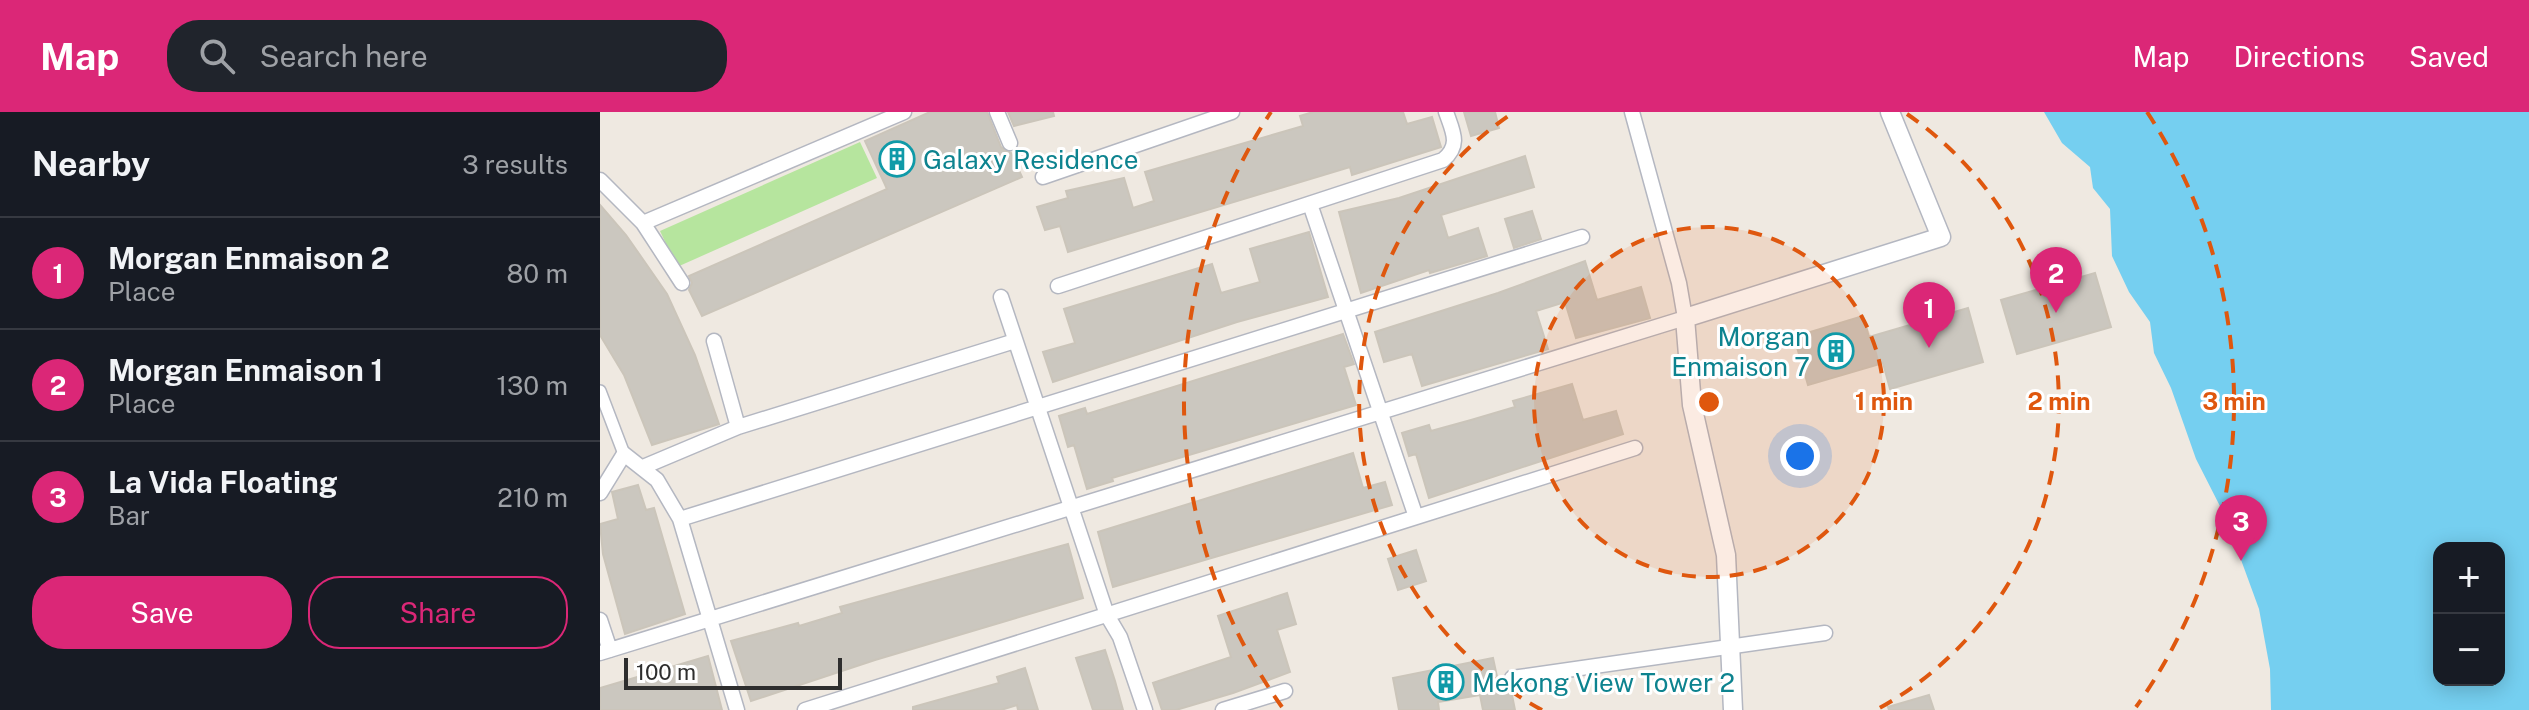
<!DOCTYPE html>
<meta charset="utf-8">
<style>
:root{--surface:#171b24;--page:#20242c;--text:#f1f3f6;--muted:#9ea1a6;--line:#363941;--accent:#db2777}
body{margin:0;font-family:"Public Sans",sans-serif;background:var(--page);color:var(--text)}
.controls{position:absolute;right:24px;bottom:24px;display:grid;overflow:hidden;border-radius:16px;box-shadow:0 4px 20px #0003}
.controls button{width:72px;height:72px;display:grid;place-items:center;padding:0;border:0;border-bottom:2px solid var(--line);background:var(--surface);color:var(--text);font:40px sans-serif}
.scale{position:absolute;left:24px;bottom:20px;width:218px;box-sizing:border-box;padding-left:8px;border:4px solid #2e2e2e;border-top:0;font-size:22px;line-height:28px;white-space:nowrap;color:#2e2e2e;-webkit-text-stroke:6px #fff;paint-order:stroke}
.you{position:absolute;left:1200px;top:344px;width:28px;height:28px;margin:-20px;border:6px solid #fff;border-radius:50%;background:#1a73e8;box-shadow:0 0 0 12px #1a73e833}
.badge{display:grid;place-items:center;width:52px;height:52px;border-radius:50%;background:var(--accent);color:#fff;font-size:26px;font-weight:700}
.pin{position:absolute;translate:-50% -66px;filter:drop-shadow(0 2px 4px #0008)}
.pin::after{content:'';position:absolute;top:42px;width:28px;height:24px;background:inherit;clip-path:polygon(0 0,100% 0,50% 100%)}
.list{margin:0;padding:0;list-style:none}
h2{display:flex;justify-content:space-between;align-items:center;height:104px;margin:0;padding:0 32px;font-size:34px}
h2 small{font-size:26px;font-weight:400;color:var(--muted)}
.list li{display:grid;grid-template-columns:52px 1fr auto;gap:24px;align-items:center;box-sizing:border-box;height:112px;padding:0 32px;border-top:2px solid var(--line)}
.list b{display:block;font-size:30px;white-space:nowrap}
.list p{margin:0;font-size:26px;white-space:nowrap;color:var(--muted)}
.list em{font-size:26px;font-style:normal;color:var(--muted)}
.actions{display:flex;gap:16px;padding:24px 32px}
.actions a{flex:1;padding:18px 0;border:2px solid var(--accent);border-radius:32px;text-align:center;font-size:28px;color:var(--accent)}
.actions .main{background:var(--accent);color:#fff}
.icon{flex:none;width:44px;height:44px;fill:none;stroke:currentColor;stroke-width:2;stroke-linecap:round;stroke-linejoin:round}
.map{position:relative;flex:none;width:1929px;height:598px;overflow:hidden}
header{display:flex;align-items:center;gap:48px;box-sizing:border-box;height:112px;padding:0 40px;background:var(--accent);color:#fff}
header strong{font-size:38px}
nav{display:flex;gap:44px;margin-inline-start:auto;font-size:28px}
.search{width:560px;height:72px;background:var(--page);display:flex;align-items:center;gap:20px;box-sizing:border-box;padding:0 28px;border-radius:32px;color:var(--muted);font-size:30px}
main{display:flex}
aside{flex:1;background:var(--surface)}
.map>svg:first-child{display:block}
</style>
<header>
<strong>Map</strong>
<div class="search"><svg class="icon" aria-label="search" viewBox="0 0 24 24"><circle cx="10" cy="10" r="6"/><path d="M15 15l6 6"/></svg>Search here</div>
<nav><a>Map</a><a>Directions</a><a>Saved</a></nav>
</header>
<main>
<aside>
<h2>Nearby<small>3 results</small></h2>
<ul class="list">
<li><span class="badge">1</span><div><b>Morgan Enmaison 2</b><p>Place</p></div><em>80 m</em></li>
<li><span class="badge">2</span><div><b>Morgan Enmaison 1</b><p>Place</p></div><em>130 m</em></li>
<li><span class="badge">3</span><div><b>La Vida Floating</b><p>Bar</p></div><em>210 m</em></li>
</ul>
<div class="actions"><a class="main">Save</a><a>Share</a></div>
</aside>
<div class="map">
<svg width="1929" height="598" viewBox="0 0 1929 598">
<rect width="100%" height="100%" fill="#efe9e1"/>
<path fill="#b6e59e" d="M260 30 277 66 77 155 60 119Z"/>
<path fill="#75cff0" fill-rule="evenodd" d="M1444 0H1929V598H1671L1670 557 1659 497 1625 404 1596 347 1571 276 1554 241 1550 210 1529 180 1512 144 1510 97 1493 76 1490 55 1462 31ZM1839 436H1899V568H1839Z"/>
<path fill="#cbc7bf" stroke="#cbc5ba" stroke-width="2" d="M330 0H387L401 35 411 41 422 65 102 204 89 178 92 171 89 164 287 77 265 29Z
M408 0H453L454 4 414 14Z
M713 0H803L807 12 832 5 841 35 752 63 750 55 468 140 460 114 445 118 437 95 468 86 466 79 524 66 533 96 554 89 545 60 703 14 700 4Z
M864 0H895L899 16 871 24Z
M925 44 934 75 841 103 848 126 878 116 887 144 830 161 829 158 761 181 739 100 799 86Z
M0 93 26 123 67 182 95 243 119 312 52 333 24 263 0 223Z
M932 99 941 127 914 136 905 107Z
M709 120 728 185 637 210 453 270 443 240 475 231 464 197 612 152 621 181 660 170 650 137Z
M985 149 997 188 1041 175 1050 206 976 226 965 190 936 199 948 237 822 274 812 242 784 250 775 220 898 181Z
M1495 161 1511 215 1417 242 1401 188Z
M1368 196 1383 250 1290 277 1283 251 1208 273 1194 225 1263 204 1269 225Z
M743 222 754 252 744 255 756 293 512 366 513 369 487 377 474 333 468 335 459 304 485 296 487 302Z
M972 272 983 308 1016 299 1023 322 829 386 816 342 809 344 802 321 829 313 831 319 871 308 915 295 913 289Z
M753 341 763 376 785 370 792 393 513 475 498 420Z
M38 373 46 398 54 396 85 502 25 522 3 442 0 412 18 407 12 380Z
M468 432 483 486 275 548 151 589 131 529 198 511 199 514 242 501 240 495Z
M816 438 826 469 798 478 788 447Z
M687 481 696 512 677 518 690 560 633 581 576 598H562L553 571 631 545 618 504Z
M505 538 515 569 523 598H493L476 546Z
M108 544 122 598H0V576Z
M893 546 899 574 912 583 915 598H883L880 583 838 590 839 598H799L793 566Z
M425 556 438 598H418L417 593 401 598H313V595L399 571 397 565Z
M1329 583 1334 598H1289L1288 595Z"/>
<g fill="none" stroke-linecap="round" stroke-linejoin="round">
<defs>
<path id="pedestrian" d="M0 279 24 342"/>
<path id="minor" d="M397 0 410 31
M443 65 632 0
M0 68 43 111 304 0
M710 92 816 405
M43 111 82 171
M458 174 843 48C861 33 853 20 846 0
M401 185 507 503 520 525 545 598
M114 229 138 315
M43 355 138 315 415 229
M0 381 24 342 57 368 80 407 137 598
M80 407 982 125
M0 508 10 538
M0 541 1085 206 1079 171 1032 0
M912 566 1225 521
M205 598 1035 336
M623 598 685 579"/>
<path id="tertiary" d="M1133 598 1126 443 1092 293 1085 206 1341 125 1290 0"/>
</defs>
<use href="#pedestrian" stroke="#b4b7c1" stroke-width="14"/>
<use href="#minor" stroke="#b4b7c1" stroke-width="17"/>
<use href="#tertiary" stroke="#b4b7c1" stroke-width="21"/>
<use href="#pedestrian" stroke="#fff" stroke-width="11"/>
<use href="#minor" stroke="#fff" stroke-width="14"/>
<use href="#tertiary" stroke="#fff" stroke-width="18"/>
</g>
<circle cx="1109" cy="290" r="175" fill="#df570e" fill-opacity=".12"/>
<g fill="none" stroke="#df570e" stroke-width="4" stroke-dasharray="14 10">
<circle cx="1109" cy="290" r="175"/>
<path d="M942 598A350 350 0 0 1 911 2M1307 2A350 350 0 0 1 1276 598"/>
<path d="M682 595A525 525 0 0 1 671 0M1547 0A525 525 0 0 1 1536 595"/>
</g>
<defs>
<symbol id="building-ring" viewBox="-11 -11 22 22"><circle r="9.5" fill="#fff" stroke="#0f9aa8" stroke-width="1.5"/><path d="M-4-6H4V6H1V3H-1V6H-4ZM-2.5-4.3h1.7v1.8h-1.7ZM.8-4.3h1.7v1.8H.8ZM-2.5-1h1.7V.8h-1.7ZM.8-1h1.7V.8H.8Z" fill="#0f9aa8"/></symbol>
</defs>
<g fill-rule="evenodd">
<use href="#building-ring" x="277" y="27" width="40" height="40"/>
<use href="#building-ring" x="1216" y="219" width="40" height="40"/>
<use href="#building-ring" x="826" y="550" width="40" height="40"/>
</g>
<g text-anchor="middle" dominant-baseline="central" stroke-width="6" stroke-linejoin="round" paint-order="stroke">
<g font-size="26" fill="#0d838f" stroke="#fff" text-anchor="start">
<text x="323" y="47">Galaxy Residence</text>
<text x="1210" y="224" text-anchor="end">Morgan<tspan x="1210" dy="30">Enmaison 7</tspan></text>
<text x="872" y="570">Mekong View Tower 2</text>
</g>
</g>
<circle cx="1109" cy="290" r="12" fill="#df570e" stroke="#fff" stroke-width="4"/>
<g font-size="24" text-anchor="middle" font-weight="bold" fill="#df570e" stroke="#fff" stroke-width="6" stroke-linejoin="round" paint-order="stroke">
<text x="1284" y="298">1 min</text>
<text x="1459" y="298">2 min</text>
<text x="1634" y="298">3 min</text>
</g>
</svg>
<div class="controls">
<button>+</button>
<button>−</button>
</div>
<div class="scale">100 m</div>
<div class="you"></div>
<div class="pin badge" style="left:1329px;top:236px">1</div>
<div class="pin badge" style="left:1456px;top:201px">2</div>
<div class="pin badge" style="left:1641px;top:449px">3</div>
</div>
</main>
